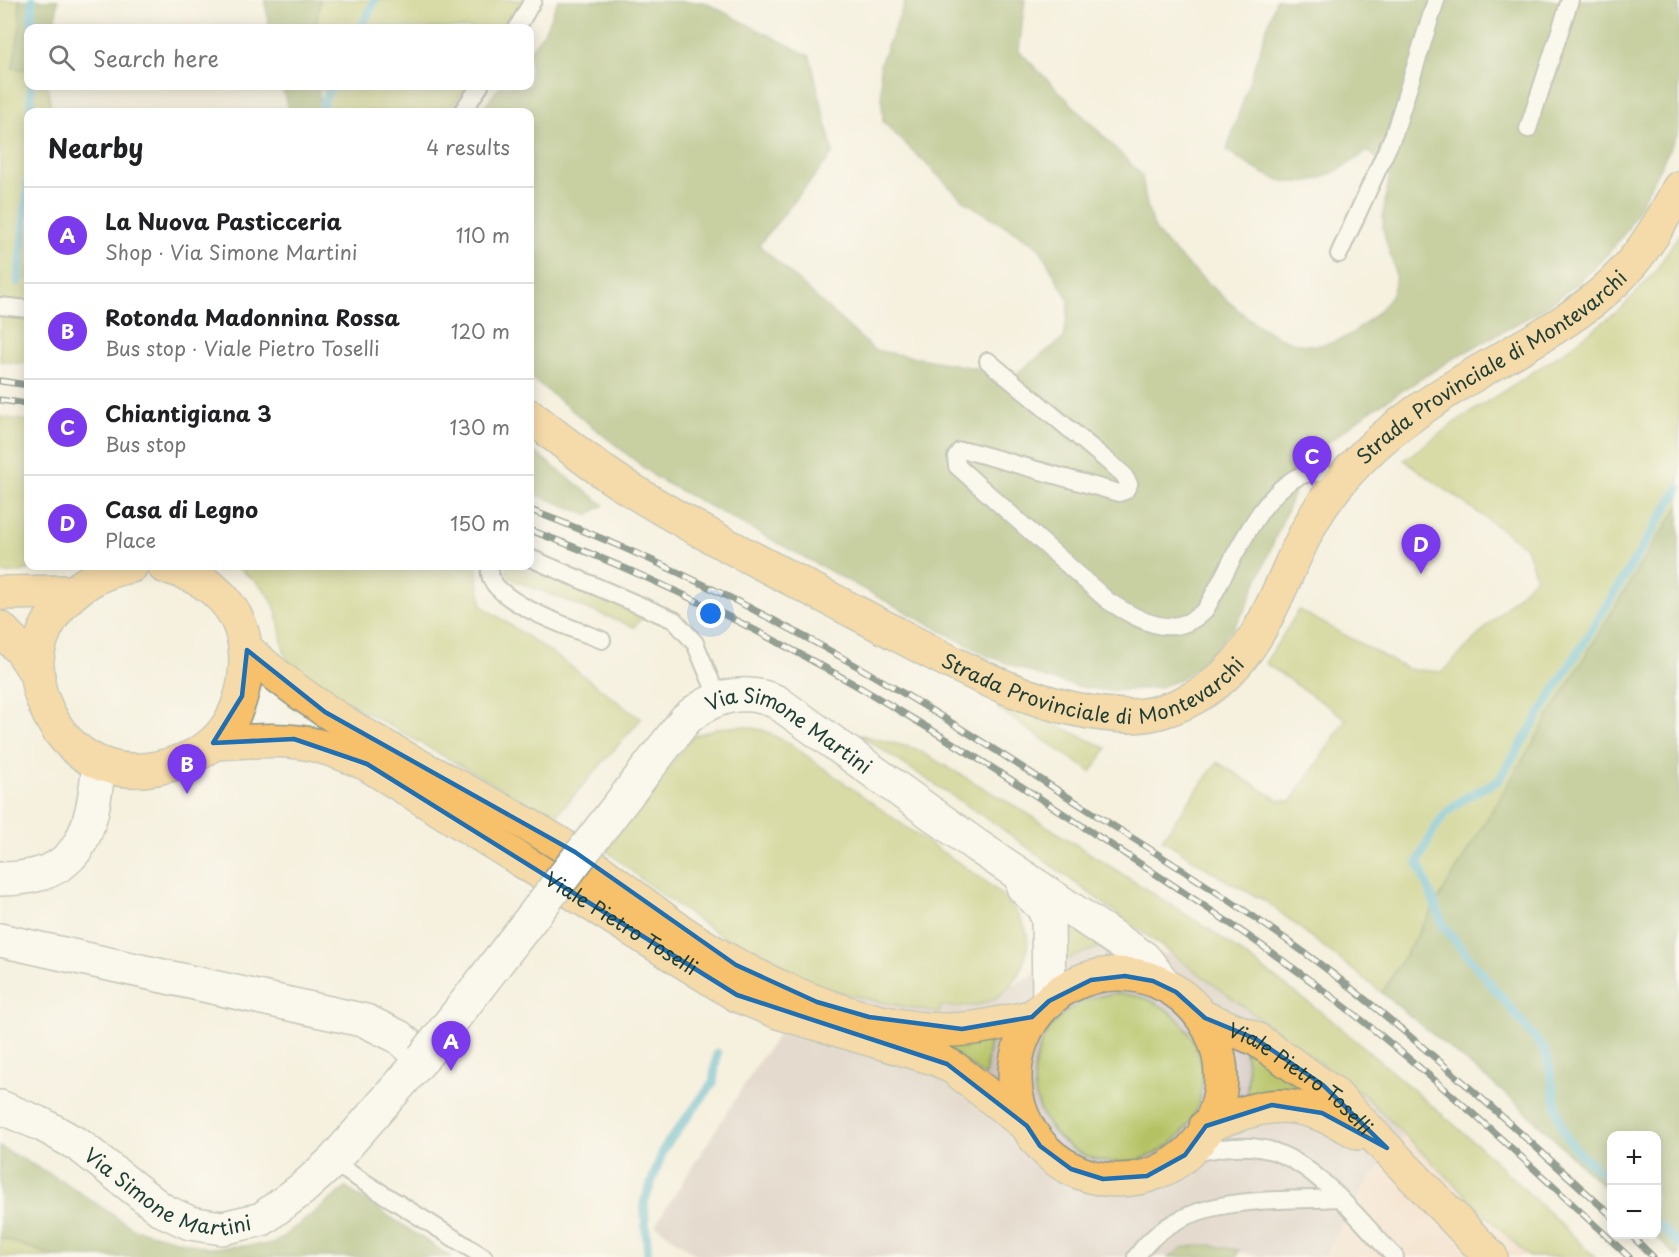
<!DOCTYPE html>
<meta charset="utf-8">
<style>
:root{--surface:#fff;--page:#f2f2f2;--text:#202124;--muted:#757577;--line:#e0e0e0;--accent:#7c3aed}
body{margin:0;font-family:"Playpen Sans",sans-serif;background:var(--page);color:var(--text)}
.controls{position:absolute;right:18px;bottom:18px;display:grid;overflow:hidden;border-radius:12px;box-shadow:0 3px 15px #0003}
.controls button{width:54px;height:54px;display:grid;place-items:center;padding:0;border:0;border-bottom:2px solid var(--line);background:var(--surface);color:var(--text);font:30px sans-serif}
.you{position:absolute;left:711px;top:614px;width:21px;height:21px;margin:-15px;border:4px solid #fff;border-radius:50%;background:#1a73e8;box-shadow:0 0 0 9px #1a73e833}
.badge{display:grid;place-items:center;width:39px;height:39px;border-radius:50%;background:var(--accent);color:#fff;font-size:20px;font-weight:700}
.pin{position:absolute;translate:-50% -50px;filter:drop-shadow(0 2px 3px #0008)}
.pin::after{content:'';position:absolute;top:32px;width:21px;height:18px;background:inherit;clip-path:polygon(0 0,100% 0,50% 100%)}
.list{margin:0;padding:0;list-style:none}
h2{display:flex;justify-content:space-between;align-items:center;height:78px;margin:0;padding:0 24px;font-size:26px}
h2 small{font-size:20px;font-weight:400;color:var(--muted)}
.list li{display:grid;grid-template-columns:39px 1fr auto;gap:18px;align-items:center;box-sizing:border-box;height:96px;padding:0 24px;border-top:2px solid var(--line)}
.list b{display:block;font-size:22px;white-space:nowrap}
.list p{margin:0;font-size:20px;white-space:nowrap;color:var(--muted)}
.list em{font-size:20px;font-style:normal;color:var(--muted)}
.icon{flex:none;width:33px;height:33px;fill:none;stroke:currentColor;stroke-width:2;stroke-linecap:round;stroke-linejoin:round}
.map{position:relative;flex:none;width:1679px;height:1257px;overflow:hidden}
.search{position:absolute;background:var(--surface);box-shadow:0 3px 15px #0003;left:24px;top:24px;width:510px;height:66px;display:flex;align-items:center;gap:15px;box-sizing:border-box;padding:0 21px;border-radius:12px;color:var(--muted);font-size:22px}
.panel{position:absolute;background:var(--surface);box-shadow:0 3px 15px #0003;left:24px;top:108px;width:510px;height:462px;border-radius:12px}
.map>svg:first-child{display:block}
</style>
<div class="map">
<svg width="1679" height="1257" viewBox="0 0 1679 1257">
<rect width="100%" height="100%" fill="#fff"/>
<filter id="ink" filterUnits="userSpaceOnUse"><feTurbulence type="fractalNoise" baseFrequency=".0167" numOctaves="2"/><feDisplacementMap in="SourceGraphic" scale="12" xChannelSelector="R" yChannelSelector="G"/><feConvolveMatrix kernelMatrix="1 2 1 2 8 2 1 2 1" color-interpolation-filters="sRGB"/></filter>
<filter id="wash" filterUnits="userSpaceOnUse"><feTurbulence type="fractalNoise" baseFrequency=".008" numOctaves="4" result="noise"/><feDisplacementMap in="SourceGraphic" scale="24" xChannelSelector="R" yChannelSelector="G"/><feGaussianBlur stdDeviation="1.35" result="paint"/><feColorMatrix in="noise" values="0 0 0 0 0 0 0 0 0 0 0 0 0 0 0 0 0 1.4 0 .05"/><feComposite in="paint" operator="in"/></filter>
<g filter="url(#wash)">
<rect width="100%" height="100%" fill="#f5f0df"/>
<path fill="#f2d4be" d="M1406 1134 1487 1214 1529 1257H1324L1365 1185Z"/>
<path fill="#cfc0ba" d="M1105 945 1172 955 1365 1096 1406 1134 1365 1185 1324 1257H1260L1212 1245 1184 1247 1169 1257H699L655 1225 762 1057 817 983 881 1002 964 1009 986 1003 1010 986 1064 960Z"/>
<path fill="#b5c264" stroke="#6a804c" stroke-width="1.5" d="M0 0H19L20 26 13 67 28 70V86H48L51 112H28V364L0 361Z
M320 0H527L511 28H316Z
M323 86H467L448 112H327Z
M1679 234V506L1644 559 1382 993 1267 902 1222 878 1162 839 1217 762 1278 800 1292 801 1346 719 1265 663 1299 610 1407 669 1442 672 1536 577 1526 547 1404 460 1457 421 1561 354 1623 307 1655 272Z
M0 417 28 421V566H39L17 573H0Z
M235 566H476L482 606 565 662 641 719 554 818 299 675C274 651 286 624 270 597 261 584 247 575 235 566Z
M508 566H517L644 615 634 627 511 579 506 571Z
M999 701 1005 702 1107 748 1091 772 998 709Z
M741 726 763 730 790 744C835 776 879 808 924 840 957 863 1005 887 1024 925 1033 944 1024 965 1014 981 997 1005 968 1009 941 1006L939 1013C906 1007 872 1001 840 992 759 968 669 904 606 850L693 736 718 728Z
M858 734 916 749 1020 809 1212 931 1329 1018 1480 1147 1595 1257H1529L1365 1096 997 825Z
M1061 911 1105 945 1064 960Z
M1034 1078a84 84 0 1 1 168 0a84 84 0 1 1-168 0Z
M990 1040 985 1076 945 1047Z
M1244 1044 1312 1091 1275 1090 1247 1096 1248 1072Z
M0 1238 58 1257H0Z"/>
<path fill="#90a85a" stroke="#587247" stroke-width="1.5" d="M19 0H58L55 28H28V70L13 68 20 26Z
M265 0H320L316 28H269Z
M558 0 704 2 810 56 833 153 759 245 874 350 1014 375 1064 338 1069 301 1038 246 964 201 883 122 880 64 906 0H1025L1019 51 1142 175C1145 193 1147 216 1157 232 1168 249 1194 270 1209 284 1252 323 1305 374 1363 325 1373 316 1384 308 1391 295 1404 272 1383 247 1383 224 1383 206 1388 188 1390 170L1368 151C1310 193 1284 193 1227 150L1276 0H1679V131L1627 230 1606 256 1577 284 1540 311 1449 361 1370 411 1309 457 1246 608 1232 630 1195 669 1176 681 1157 688 1110 691 1081 687 1048 679 986 655 657 478 530 377V112H479L501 86H530V50L544 32Z
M281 86H319L320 112H290Z
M530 448 532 450 604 505 588 515 530 492Z
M1679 506V1257H1677L1654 1235 1656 1234V1136H1612L1611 1194 1520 1106 1382 993 1644 559Z
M0 1147 61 1180 134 1229 208 1248 273 1244 346 1188 451 1257H58L0 1238Z
M1212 1245 1239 1250 1237 1257H1169L1184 1247Z"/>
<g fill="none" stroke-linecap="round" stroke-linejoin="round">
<path stroke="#4eb3cd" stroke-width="9" d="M32 28V0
M361 28 375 0
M31 112V86
M321 112 323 103 332 86
M18 282 28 183
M1612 1181C1597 1168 1575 1153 1566 1135 1552 1109 1555 1076 1544 1049L1444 927 1418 863C1441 810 1448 806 1499 780L1679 488
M1656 1223 1679 1244
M648 1257 644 1203 664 1148 713 1083 717 1053"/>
</g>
</g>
<g filter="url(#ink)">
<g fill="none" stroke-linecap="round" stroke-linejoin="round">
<defs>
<path id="service" d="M517 28 533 0
M462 112 480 86
M1528 129 1570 0
M1339 254 1394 134 1436 0
M0 306 28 309
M988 361 1123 474 1129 484 1125 491 1119 493 969 451H960L956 457 957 466 1108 601C1139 620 1173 642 1205 610 1228 573 1263 479 1311 473 1321 472 1333 476 1343 478
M530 558 674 620 695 643 718 698
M491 566C478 598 578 630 602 640
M1185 1155C1210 1150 1234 1144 1259 1148 1312 1155 1359 1221 1395 1257
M332 1162 484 1257
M1136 1257C1181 1192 1268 1202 1338 1198"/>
<path id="minor" d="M0 879C81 879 91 835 99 764
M0 940 366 1021 399 1037 423 1058"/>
<g id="tertiary">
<path id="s1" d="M685 720C712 696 743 687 777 702L977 846 1144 958 1165 985"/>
<path d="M1023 887 1043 907 1048 919 1049 1001"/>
<path id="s2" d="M0 1107 43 1125 80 1146 162 1210 190 1223 222 1228 262 1219 302 1189 332 1162 423 1058"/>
</g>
<g id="primary">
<path id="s3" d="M530 416C561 440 591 465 625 486 699 533 779 572 857 613 941 656 1032 714 1130 716 1159 716 1189 703 1212 686 1266 646 1282 573 1314 518 1330 491 1352 466 1375 445 1413 411 1458 383 1503 358 1540 336 1580 315 1612 284 1641 257 1661 223 1679 188"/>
<path d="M131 566C73 575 21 633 41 695 61 753 108 783 169 765 184 761 201 754 213 743 230 728 240 705 244 683 254 622 223 581 164 566"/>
<path d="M0 593 71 592"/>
<path d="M0 628 21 650 38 676"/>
<path d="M247 650C333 729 442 775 542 833 591 861 633 898 679 930 751 979 854 1028 943 1030 973 1031 1003 1022 1032 1017"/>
<path id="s4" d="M213 743C281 740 302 734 367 764L737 995 781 1013 937 1059 954 1068 1027 1126"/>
<circle cx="1118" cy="1077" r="103"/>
<path id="s5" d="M1205 1018 1256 1039 1333 1093 1491 1257"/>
<path d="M1206 1126C1274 1100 1294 1097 1359 1133"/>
</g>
</defs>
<use href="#service" stroke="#8a968a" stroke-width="20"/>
<use href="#minor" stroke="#8a968a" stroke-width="36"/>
<use href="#tertiary" stroke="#8a968a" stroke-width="36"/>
<use href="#primary" stroke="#8a968a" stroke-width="36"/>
<use href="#service" stroke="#fff" stroke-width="16"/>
<use href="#minor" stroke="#fff" stroke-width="33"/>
<use href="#tertiary" stroke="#fff" stroke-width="33"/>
<use href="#primary" stroke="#f7c06b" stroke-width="33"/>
<defs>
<path id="rail" d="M0 381 28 385
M0 400 28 404
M530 510C716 579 888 679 1054 788 1156 854 1261 916 1356 992 1445 1063 1528 1140 1612 1216
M530 530C714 598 883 696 1047 803 1140 864 1234 923 1323 990 1431 1072 1530 1164 1629 1257
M1630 1234 1653 1257"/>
</defs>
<use href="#rail" stroke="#1f3d34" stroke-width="7"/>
<use href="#rail" stroke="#fff" stroke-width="4.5" stroke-dasharray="14" stroke-linecap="butt"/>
<defs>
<path id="tertiary-bridge" d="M423 1058 685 720"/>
</defs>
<use href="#tertiary-bridge" stroke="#8a968a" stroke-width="36" stroke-linecap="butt"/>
<use href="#tertiary-bridge" stroke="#fff" stroke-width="33"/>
</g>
</g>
<path d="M0 0H1679V1257H0ZM247 650 325 712 575 852 736 965 817 1002 869 1017 962 1029 1032 1017 1049 1001 1091 980 1125 976 1153 981 1176 992 1205 1018 1256 1039 1323 1085 1387 1148 1322 1113 1272 1105 1206 1126 1185 1155 1147 1176 1103 1179 1071 1169 1040 1146 1027 1126 947 1064 737 995 367 764 294 739 213 743 242 696Z" fill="#f5f0df" fill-opacity=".55" fill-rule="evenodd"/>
<path fill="none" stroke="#1f6fb2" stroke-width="4.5" stroke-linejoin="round" d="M247 650 325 712 575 852 736 965 817 1002 869 1017 962 1029 1032 1017 1049 1001 1091 980 1125 976 1153 981 1176 992 1205 1018 1256 1039 1323 1085 1387 1148 1322 1113 1272 1105 1206 1126 1185 1155 1147 1176 1103 1179 1071 1169 1040 1146 1027 1126 947 1064 737 995 367 764 294 739 213 743 242 696Z"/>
<g text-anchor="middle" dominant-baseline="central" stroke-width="5" stroke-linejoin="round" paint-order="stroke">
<g font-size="20" fill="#1f3d34" stroke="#fff">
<text stroke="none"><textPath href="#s3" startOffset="1200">Strada Provinciale di Montevarchi</textPath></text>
<text stroke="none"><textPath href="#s3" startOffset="642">Strada Provinciale di Montevarchi</textPath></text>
<text stroke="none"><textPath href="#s1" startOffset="120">Via Simone Martini</textPath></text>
<text stroke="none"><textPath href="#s4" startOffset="458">Viale Pietro Toselli</textPath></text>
<text stroke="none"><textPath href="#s5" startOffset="114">Viale Pietro Toselli</textPath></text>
<text stroke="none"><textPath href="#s2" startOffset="192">Via Simone Martini</textPath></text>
</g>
</g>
</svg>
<div class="controls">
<button>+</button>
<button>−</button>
</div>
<div class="you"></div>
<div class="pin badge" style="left:451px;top:1071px">A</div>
<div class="pin badge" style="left:187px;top:794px">B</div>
<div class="pin badge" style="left:1312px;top:486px">C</div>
<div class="pin badge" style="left:1421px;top:574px">D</div>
<div class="search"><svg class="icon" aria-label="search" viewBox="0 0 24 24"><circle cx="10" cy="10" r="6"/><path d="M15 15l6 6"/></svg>Search here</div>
<section class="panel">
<h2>Nearby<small>4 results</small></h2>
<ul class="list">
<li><span class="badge">A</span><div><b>La Nuova Pasticceria</b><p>Shop · Via Simone Martini</p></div><em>110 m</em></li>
<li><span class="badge">B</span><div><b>Rotonda Madonnina Rossa</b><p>Bus stop · Viale Pietro Toselli</p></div><em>120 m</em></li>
<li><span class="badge">C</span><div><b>Chiantigiana 3</b><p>Bus stop</p></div><em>130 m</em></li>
<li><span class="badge">D</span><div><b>Casa di Legno</b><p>Place</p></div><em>150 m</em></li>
</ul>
</section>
</div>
